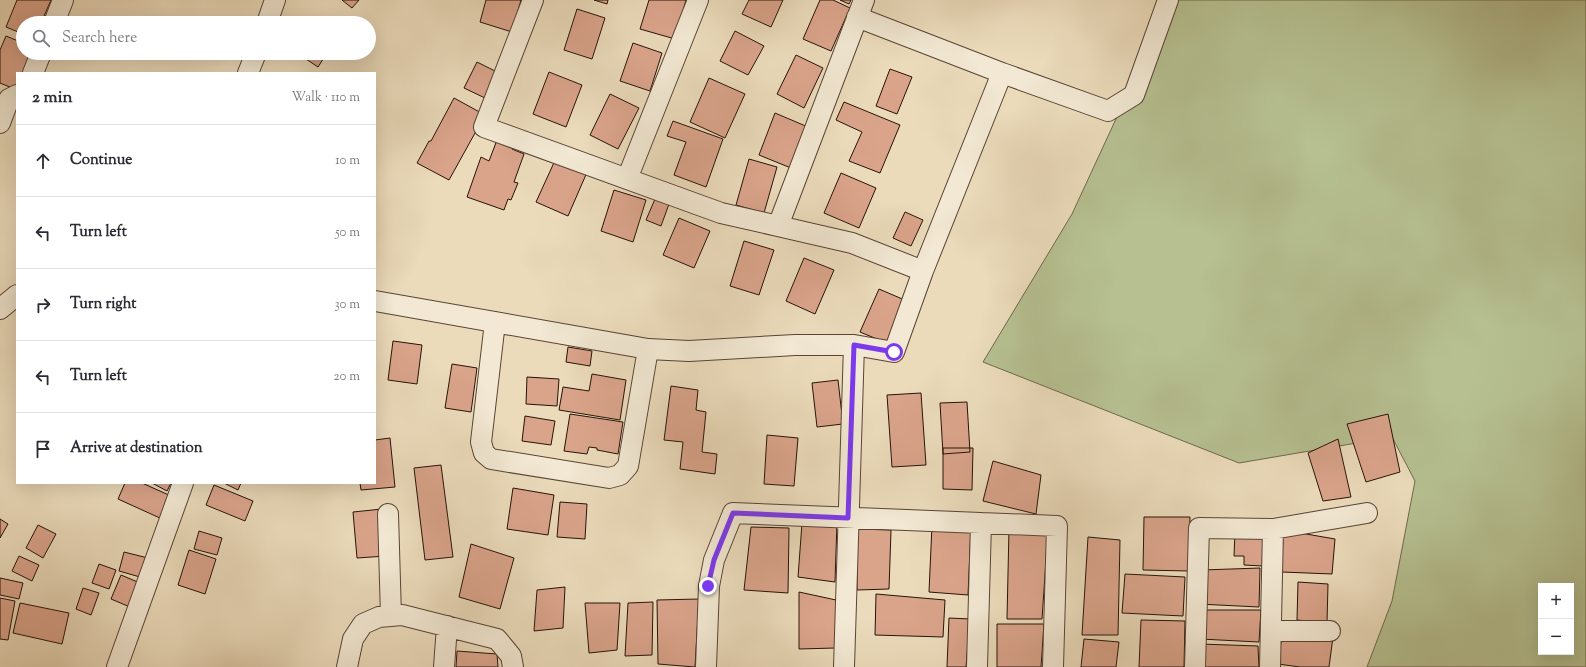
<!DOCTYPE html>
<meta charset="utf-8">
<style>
:root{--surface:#fff;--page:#f7f7f7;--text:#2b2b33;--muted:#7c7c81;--line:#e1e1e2}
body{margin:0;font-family:"Sorts Mill Goudy",serif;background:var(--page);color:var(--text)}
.controls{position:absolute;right:12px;bottom:12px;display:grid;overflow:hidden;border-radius:0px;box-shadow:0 4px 16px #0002}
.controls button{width:36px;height:36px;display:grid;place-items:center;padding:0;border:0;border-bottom:1px solid var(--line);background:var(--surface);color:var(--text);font:20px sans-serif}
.stop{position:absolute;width:12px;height:12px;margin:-9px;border:3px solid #7c3aed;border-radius:50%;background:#fff}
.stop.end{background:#7c3aed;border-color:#fff;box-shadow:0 1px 4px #0008}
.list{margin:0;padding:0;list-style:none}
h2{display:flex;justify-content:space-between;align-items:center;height:52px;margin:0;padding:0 16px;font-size:17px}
h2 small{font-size:13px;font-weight:400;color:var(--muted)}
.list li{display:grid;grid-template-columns:26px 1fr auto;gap:12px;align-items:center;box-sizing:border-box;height:72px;padding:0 16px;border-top:1px solid var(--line)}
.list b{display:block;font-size:15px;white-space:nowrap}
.list em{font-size:13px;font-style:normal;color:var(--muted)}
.icon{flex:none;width:22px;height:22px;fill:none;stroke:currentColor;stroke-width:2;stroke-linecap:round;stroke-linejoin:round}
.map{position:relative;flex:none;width:1586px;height:667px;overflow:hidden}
.search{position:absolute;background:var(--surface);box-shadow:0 4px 16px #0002;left:16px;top:16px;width:360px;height:44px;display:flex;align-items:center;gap:10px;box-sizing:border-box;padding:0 14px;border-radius:22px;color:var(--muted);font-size:15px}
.panel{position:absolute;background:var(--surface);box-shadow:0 4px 16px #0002;left:16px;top:72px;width:360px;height:412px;border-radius:0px}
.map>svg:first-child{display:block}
</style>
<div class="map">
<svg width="1586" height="667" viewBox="0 0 1586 667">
<rect width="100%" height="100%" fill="#ebdbbb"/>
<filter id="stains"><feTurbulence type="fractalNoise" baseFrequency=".005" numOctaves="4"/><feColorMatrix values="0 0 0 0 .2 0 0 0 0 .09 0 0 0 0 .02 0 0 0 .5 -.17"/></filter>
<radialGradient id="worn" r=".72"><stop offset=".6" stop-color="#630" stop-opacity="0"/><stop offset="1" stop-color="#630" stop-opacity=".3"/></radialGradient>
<path fill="#b6c091" stroke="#6e694c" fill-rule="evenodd" d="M1171 0H1586V667H1367L1392 601 1415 481 1392 437 1239 463 983 362 1072 214ZM1541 586H1571V652H1541Z"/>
<path fill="#daa48b" stroke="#271208" d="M17 0H51L41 23H23V34L6 27Z
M342 0H359L352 8Z
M486 0H521L512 32 480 22Z
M594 0H608L607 4Z
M649 0H686L675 39 640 29Z
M749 0H783L771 27 742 14Z
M820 0H833L850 8 831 51 803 39Z
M840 0H851L849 4Z
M577 9 605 18 592 59 564 50Z
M735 31 764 46 748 75 720 61Z
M6 36 23 43V53H33L24 73H17V90L0 83V50Z
M633 43 662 53 650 91 620 81Z
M297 53H327L318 67Z
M796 55 823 68 804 108 777 94Z
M477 62 497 72 485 98 464 88Z
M890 69 912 77 897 114 876 106Z
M549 72 582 85 566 127 533 114Z
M709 78 745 94 725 138 690 122Z
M610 94 639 108 618 149 590 135Z
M454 98 485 115 449 180 417 163 429 141H431Z
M844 102 900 125 880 173 849 161 862 132 836 120Z
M775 113 808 127 791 168 759 155Z
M673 121 723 139 706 187 674 175 686 142 667 136Z
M497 140 513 146 512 149 524 154 514 182 518 183 511 200 508 199 504 210 467 197 481 157 489 161Z
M557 156 588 170 568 216 536 202Z
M749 159 777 167 764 213 736 205Z
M841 173 876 188 859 228 824 213Z
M614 190 646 200 633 242 601 231Z
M655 199 669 204 661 226 646 220Z
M905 212 923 220 911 246 893 238Z
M679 218 710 231 694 268 663 255Z
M744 241 774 250 759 295 730 286Z
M804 258 834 270 815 314 786 301Z
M879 289 907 301 889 344 860 332Z
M393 341 422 345 417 384 388 380Z
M568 347 592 351 590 366 566 362Z
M452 364 477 368 471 412 445 408Z
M592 374 626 380 620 420 559 410 563 387 589 391Z
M527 377 559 379 557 406 526 404Z
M838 380 843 424 817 427 812 383Z
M671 386 698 390 696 410 706 412 702 452 717 454 715 474 680 469 683 442 664 440Z
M921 393 926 465 892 467 887 395Z
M967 402 970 452 943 454 940 403Z
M570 414 623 422 618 454 597 450V448L589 447 587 454 564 451Z
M1388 414 1400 472 1366 482 1347 424Z
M525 416 555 421 551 445 522 441Z
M767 435 798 438 794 486 764 484Z
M390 438 395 487 361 490 360 483H375V440Z
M1338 439 1351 497 1323 501 1308 453Z
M943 448H973L972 490 943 489Z
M993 461 1041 475 1036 514 983 501Z
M441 465 453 557 425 560 414 468Z
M125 483H142L171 496 162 519 118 499Z
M152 483H171L167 491Z
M224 483H241L238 490Z
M214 485 253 501 245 521 206 505Z
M513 488 554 495 548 535 507 529Z
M560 502 587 504 585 539 557 537Z
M382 509 386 556 357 558 353 512Z
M1144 517H1190L1189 571 1143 570Z
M0 519 8 524 0 538Z
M837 521 835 582 798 577 802 523Z
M38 525 56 534 43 558 26 548Z
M932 525 971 528 968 595 929 592Z
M751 527 789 528 788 593 744 590Z
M1009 528 1048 531 1042 619H1007Z
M857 529 891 530 889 589 857 590Z
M1283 530 1335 539 1332 574 1282 572Z
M199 531 222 538 217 555 194 549Z
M1235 532 1264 533 1263 566 1244 565V556H1234Z
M1088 537 1120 540 1118 635H1082Z
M471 544 514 558 500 609 459 597Z
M189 550 216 559 205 594 178 585Z
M124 552 152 559 147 579 119 571Z
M19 556 39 565 32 581 12 571Z
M99 564 116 570 109 589 92 583Z
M1260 568 1259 607 1198 604 1202 570Z
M1125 574 1185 577 1183 616 1122 613Z
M121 575 140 583 130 607 111 599Z
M0 578 23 583 19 599 0 595Z
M1298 582 1328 584 1327 623 1297 620Z
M565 587 563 628 534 631 537 590Z
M83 588 99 593 91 615 76 609Z
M799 592 836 600 835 648 799 649Z
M876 594 945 600 943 637 875 635Z
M0 598 15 601 8 640 0 639Z
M699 599 695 667 658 664 657 600Z
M653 602 652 655 625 656 628 603Z
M20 603 69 613 62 644 13 633Z
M585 603H620L617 650 589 653Z
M1200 610H1261L1259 642 1200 639Z
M949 618 970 619 966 667H947Z
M1141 620 1185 621 1184 667H1139Z
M997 624H1044L1041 667H997Z
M1282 634 1333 637 1329 667H1300L1278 664Z
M1084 639 1119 642 1116 667H1081Z
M1200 644 1258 646 1259 667H1201Z
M457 651 497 654 498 667H456Z"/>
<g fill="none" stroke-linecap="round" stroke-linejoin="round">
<defs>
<path id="minor" d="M533 0 484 127 721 213 778 226 864 0
M857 17 1002 73 1108 111 1134 95 1168 0
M54 23 63 0
M267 23 275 0
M33 73 41 53
M248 73 256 53
M0 123 9 99 17 95
M627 179 698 0
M778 226 852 243 923 271 1002 73
M375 301 648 349 689 351 795 345H854L894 352 923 271
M0 309 17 295
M495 322 481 442 484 453 491 459 609 478 620 475 628 466 648 349
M388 514 391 616
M1271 631H1330
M117 667 183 483
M347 667 353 639 363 624 379 617 402 615 497 639 511 656 513 667
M444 667 447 626
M706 667 709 586 714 560 733 513 1057 526 1053 667
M844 667 854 345
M977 667 981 523
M1195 667 1199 528 1273 529 1367 513
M1270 667 1273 529"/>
</defs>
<use href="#minor" stroke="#584435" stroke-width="22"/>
<use href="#minor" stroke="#f2e8d3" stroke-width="20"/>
</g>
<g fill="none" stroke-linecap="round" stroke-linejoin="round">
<path stroke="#7c3aed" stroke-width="5" d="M708 586 714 560 733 513 848 518 854 345 894 352"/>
</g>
<rect width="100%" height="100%" filter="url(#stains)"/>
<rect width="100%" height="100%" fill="url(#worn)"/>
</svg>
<div class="controls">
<button>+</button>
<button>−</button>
</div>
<div class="stop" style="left:894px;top:352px"></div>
<div class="stop end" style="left:708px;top:586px"></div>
<div class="search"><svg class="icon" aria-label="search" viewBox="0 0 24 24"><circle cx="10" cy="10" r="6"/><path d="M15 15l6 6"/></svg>Search here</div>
<section class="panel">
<h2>2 min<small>Walk · 110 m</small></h2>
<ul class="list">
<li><svg class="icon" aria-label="ahead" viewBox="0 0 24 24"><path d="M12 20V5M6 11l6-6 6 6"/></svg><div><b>Continue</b></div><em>10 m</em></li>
<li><svg class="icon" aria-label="left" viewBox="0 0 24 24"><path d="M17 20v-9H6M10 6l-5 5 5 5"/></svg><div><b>Turn left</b></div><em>50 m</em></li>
<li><svg class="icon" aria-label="right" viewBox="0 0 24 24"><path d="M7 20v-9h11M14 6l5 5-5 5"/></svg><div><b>Turn right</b></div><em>30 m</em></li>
<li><svg class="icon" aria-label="left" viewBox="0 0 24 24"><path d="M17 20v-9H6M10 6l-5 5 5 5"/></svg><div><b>Turn left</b></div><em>20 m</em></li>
<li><svg class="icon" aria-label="arrive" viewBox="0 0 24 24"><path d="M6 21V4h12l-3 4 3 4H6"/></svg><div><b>Arrive at destination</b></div></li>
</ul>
</section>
</div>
